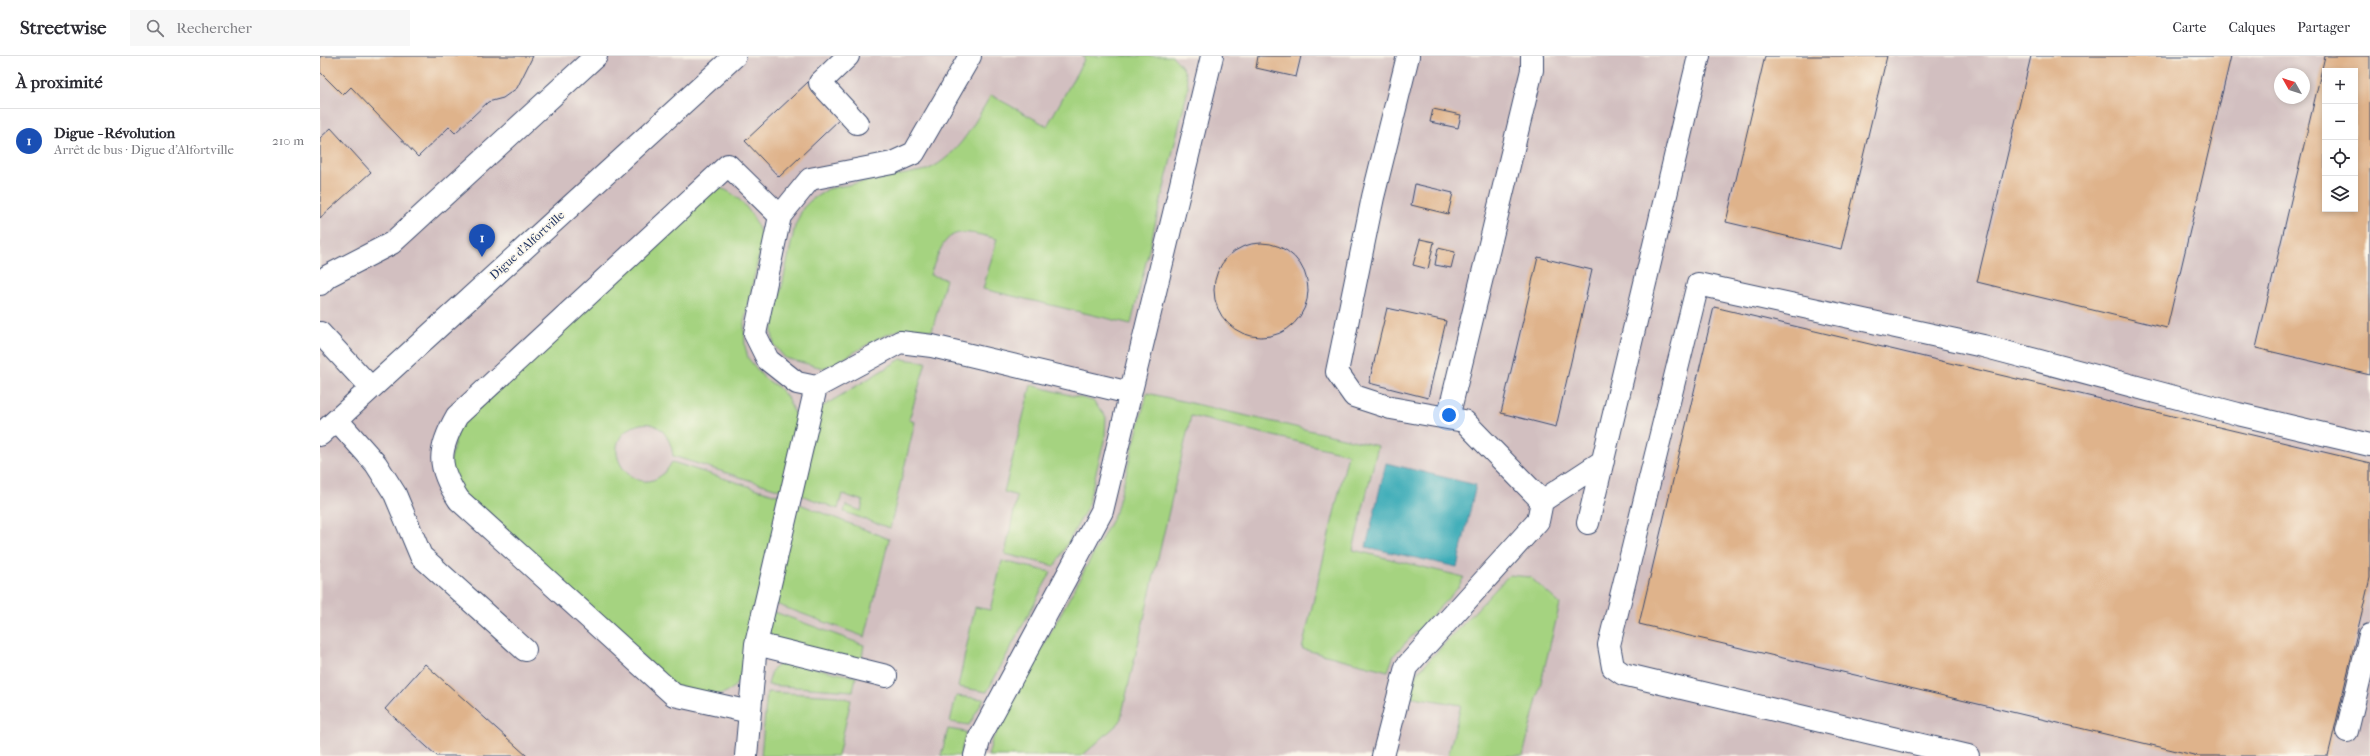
<!DOCTYPE html>
<html lang="fr">
<meta charset="utf-8">
<style>
:root{--surface:#fff;--page:#f7f7f7;--text:#2b2b33;--muted:#7c7c81;--line:#e1e1e2;--accent:#d1495b}
body{margin:0;font-family:"IM FELL French Canon",serif;background:var(--page);color:var(--text)}
.controls{position:absolute;right:12px;top:12px;display:grid;overflow:hidden;border-radius:0px;box-shadow:0 2px 6px #0003}
.controls button{width:36px;height:36px;display:grid;place-items:center;padding:0;border:0;border-bottom:1px solid var(--line);background:var(--surface);color:var(--text);font:20px sans-serif}
.compass{position:absolute;left:1954px;top:12px;width:36px;height:36px;border-radius:50%;background:var(--surface);box-shadow:0 2px 6px #0003;rotate:309deg}
.you{position:absolute;left:1129px;top:359px;width:14px;height:14px;margin:-10px;border:3px solid #fff;border-radius:50%;background:#1a73e8;box-shadow:0 0 0 6px #1a73e833}
.badge{display:grid;place-items:center;width:26px;height:26px;border-radius:50%;background:var(--accent);color:#fff;font-size:13px;font-weight:700}
.pin{position:absolute;translate:-50% -33px;filter:drop-shadow(0 1px 2px #0008)}
.pin::after{content:'';position:absolute;top:21px;width:14px;height:12px;background:inherit;clip-path:polygon(0 0,100% 0,50% 100%)}
.list{margin:0;padding:0;list-style:none}
h2{display:flex;justify-content:space-between;align-items:center;height:52px;margin:0;padding:0 16px;font-size:17px}
h2 small{font-size:13px;font-weight:400;color:var(--muted)}
.list li{display:grid;grid-template-columns:26px 1fr auto;gap:12px;align-items:center;box-sizing:border-box;height:64px;padding:0 16px;border-top:1px solid var(--line)}
.list b{display:block;font-size:15px;white-space:nowrap}
.list p{margin:0;font-size:13px;white-space:nowrap;color:var(--muted)}
.list em{font-size:13px;font-style:normal;color:var(--muted)}
.icon{flex:none;width:22px;height:22px;fill:none;stroke:currentColor;stroke-width:2;stroke-linecap:round;stroke-linejoin:round}
.map{position:relative;flex:none;width:2050px;height:700px;overflow:hidden}
header{display:flex;align-items:center;gap:24px;box-sizing:border-box;height:56px;padding:0 20px;background:var(--surface);border-bottom:1px solid var(--line)}
header strong{font-size:19px}
nav{display:flex;gap:22px;margin-inline-start:auto;font-size:14px}
.search{width:280px;height:36px;background:var(--page);display:flex;align-items:center;gap:10px;box-sizing:border-box;padding:0 14px;border-radius:0px;color:var(--muted);font-size:15px}
main{display:flex}
aside{flex:1;background:var(--surface)}
.map>svg:first-child{display:block}
</style>
<header>
<strong>Streetwise</strong>
<div class="search"><svg class="icon" aria-label="search" viewBox="0 0 24 24"><circle cx="10" cy="10" r="6"/><path d="M15 15l6 6"/></svg>Rechercher</div>
<nav><a>Carte</a><a>Calques</a><a>Partager</a></nav>
</header>
<main>
<aside>
<h2>À proximité<small></small></h2>
<ul class="list">
<li><span class="badge" style="background:#1a4fb4">1</span><div><b>Digue - Révolution</b><p>Arrêt de bus · Digue d'Alfortville</p></div><em>210 m</em></li>
</ul>
</aside>
<div class="map">
<svg width="2050" height="700" viewBox="0 0 2050 700">
<rect width="100%" height="100%" fill="#fbf7ec"/>
<filter id="ink" filterUnits="userSpaceOnUse"><feTurbulence type="fractalNoise" baseFrequency=".025" numOctaves="2"/><feDisplacementMap in="SourceGraphic" scale="8" xChannelSelector="R" yChannelSelector="G"/><feConvolveMatrix kernelMatrix="1 2 1 2 8 2 1 2 1" color-interpolation-filters="sRGB"/></filter>
<filter id="wash" filterUnits="userSpaceOnUse"><feTurbulence type="fractalNoise" baseFrequency=".012" numOctaves="4" result="noise"/><feDisplacementMap in="SourceGraphic" scale="16" xChannelSelector="R" yChannelSelector="G"/><feGaussianBlur stdDeviation="0.9" result="paint"/><feColorMatrix in="noise" values="0 0 0 0 0 0 0 0 0 0 0 0 0 0 0 0 0 1.4 0 .05"/><feComposite in="paint" operator="in"/></filter>
<g filter="url(#wash)">
<rect width="100%" height="100%" fill="#f3dfc3"/>
<path fill="#d2bfc0" fill-rule="evenodd" d="M0 0H2050V700H0ZM2005 15H2035V153H2005ZM1960 18H1984V42H1960Z"/>
<path fill="#a5d380" stroke="#60816f" d="M762 0H852C863 10 868 18 868 33L811 268 663 233 677 183C630 170 626 175 610 219L626 223 612 275 598 272 578 274 557 283 516 307 503 312 465 302 454 289 452 276 475 170 483 152 490 145 508 133 517 131 607 114C640 99 653 68 671 39L727 70 765 2Z
M399 132C420 136 440 166 442 186L424 267 425 290 428 302 444 322 458 331 467 341 478 365 464 435 353 400C351 381 338 362 317 369 267 387 322 459 352 406L463 441 420 621C410 647 380 638 360 634L142 438 129 411 138 372 394 133Z
M581 303 606 306 589 364 595 366 570 472 524 456 526 449 541 455 543 445 522 438 518 453 478 438 500 352Z
M711 329 773 345 786 361 785 381 767 452 735 510 685 498 697 440 684 436Z
M827 337 1058 390 1033 494 1144 521 1137 533 1074 599 1068 615 982 593 1028 398 871 360 800 666 762 700H668L672 684 796 456Z
M477 447 569 483 545 581 453 547Z
M682 505 731 516 667 636 638 631 655 551 670 554Z
M1189 519 1210 521 1240 548 1203 700H1128L1141 649 1088 640 1097 617Z
M452 555 544 589 541 607C521 603 464 594 452 581 445 573 449 563 452 555Z
M463 605 536 621 533 635 448 629 452 614Z
M447 636 517 640 531 644 518 700H441Z
M636 640 664 643 649 669 630 666Z
M628 673 646 676 640 700H621Z"/>
<path fill="#3aabb7" stroke="#2a6d8a" d="M1066 407 1156 429 1137 511 1046 491Z"/>
<g id="blocks">
<path fill="#dfb38b" fill-rule="evenodd" d="M0 0H213L197 32 183 42 168 46 135 77 129 71 98 101 31 31 23 39 0 16Z
M938 0H981L976 21 936 12Z
M1445 0H1567L1521 193 1406 166Z
M1711 0H1911L1847 272 1657 226Z
M2005 0H2050V319L1936 292ZM2005 15H2035V153H2005Z
M488 26 521 62 459 121 425 85Z
M1113 53 1141 59 1138 72 1110 66Z
M11 72 51 116 0 162V82Z
M1095 128 1133 137 1128 158 1091 149Z
M1100 183 1114 186 1108 213 1093 209Z
M894 234a47 47 0 1 1 94 0a47 47 0 1 1-94 0Z
M1118 192 1135 196 1131 212 1115 209Z
M1218 201 1272 214 1236 371 1181 357Z
M1394 251 2050 407V522L2008 700H1878L1319 568Z
M1067 252 1126 265 1108 342 1049 327Z
M105 608 207 700H117L65 653Z"/>
</g>
</g>
<g filter="url(#ink)">
<use href="#blocks" fill-opacity="0" stroke="#3b496d" stroke-width="1"/>
<g fill="none" stroke-linecap="round" stroke-linejoin="round">
<defs>
<path id="minor" d="M528 0 500 27 537 67
M650 0 594 97 572 107 490 123 460 160 435 278 448 304 477 327 496 331 580 286 612 290 810 337
M1088 0 1053 141 1017 316 1034 340 1071 352 1144 365 1222 445
M0 228 8 220 72 187 276 0
M0 277 51 332
M1128 362 1212 14V0
M17 364 56 408 75 438 101 500 205 594
M0 379 415 0
M1268 467 1379 0
M436 588 566 620
M430 656 354 639 139 444C117 411 117 395 137 360L408 109 460 160
M2027 675 2050 579
M426 700 436 588 496 331
M655 700 660 681 782 455 892 0
M1063 700 1086 611 1218 465 1222 445 1283 405
M1648 700 1303 618 1293 611 1289 589 1378 228 1663 290 1918 358 2050 389"/>
</defs>
<use href="#minor" stroke="#3b496d" stroke-width="24"/>
<use href="#minor" stroke="#fff" stroke-width="22"/>
</g>
</g>
<g text-anchor="middle" dominant-baseline="central" stroke-width="3.5" stroke-linejoin="round" paint-order="stroke">
<g font-size="12" fill="#1b2f5e" stroke="#fbf7ec">
<text transform="translate(207 189) rotate(-42)">Digue d'Alfortville</text>
</g>
</g>
</svg>
<div class="controls">
<button>+</button>
<button>−</button>
<button><svg class="icon" aria-label="locate" viewBox="0 0 24 24"><circle cx="12" cy="12" r="6"/><path d="M12 2v4M12 18v4M2 12h4M18 12h4"/></svg></button>
<button><svg class="icon" aria-label="layers" viewBox="0 0 24 24"><path d="M12 4l9 5-9 5-9-5zM3 14l9 5 9-5"/></svg></button>
</div>
<svg class="compass" viewBox="-18 -18 36 36"><path d="M0-13l5 13h-10z" fill="#e53935"/><path d="M0 13l5-13h-10z" fill="#7c7c81"/></svg>
<div class="you"></div>
<div class="pin badge" style="left:162px;top:201px;background:#1a4fb4">1</div>
</div>
</main>
